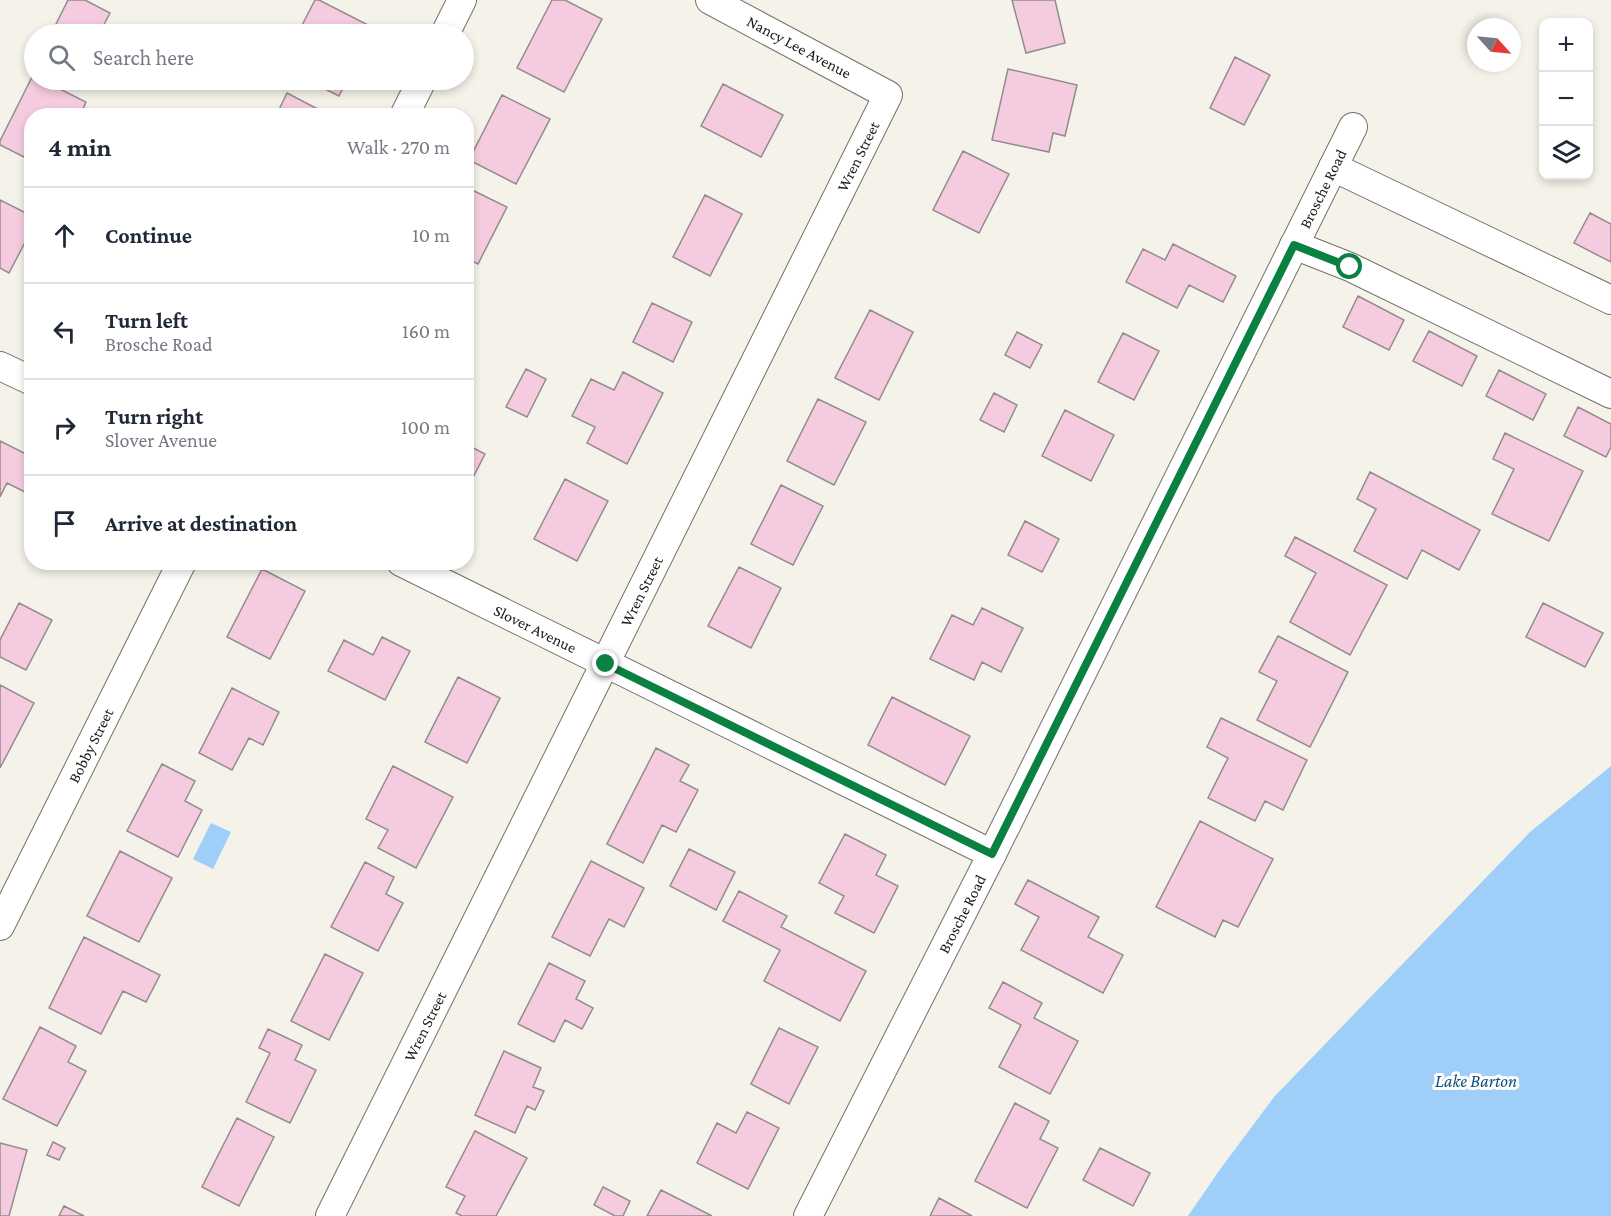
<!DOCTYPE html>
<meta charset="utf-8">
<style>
:root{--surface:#fff;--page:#f6f6f7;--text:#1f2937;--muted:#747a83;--line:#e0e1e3}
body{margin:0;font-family:"Crimson Pro",serif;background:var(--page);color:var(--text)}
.controls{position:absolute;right:18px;top:18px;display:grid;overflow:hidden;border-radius:12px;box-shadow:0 3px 9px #0003}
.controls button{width:54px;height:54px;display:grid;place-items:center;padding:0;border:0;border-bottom:2px solid var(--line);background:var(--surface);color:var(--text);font:30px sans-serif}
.compass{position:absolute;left:1467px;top:18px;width:54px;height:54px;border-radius:50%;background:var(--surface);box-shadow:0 3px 9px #0003;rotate:117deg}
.stop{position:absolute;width:18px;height:18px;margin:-14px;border:4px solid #0b8043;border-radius:50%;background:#fff}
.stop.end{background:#0b8043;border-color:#fff;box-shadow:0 2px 6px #0008}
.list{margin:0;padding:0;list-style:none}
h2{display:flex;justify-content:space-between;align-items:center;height:78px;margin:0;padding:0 24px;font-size:26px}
h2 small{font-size:20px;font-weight:400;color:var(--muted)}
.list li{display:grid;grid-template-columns:39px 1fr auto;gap:18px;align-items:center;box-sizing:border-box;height:96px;padding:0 24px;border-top:2px solid var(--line)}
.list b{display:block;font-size:22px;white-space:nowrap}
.list p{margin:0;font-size:20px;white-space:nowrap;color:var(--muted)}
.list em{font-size:20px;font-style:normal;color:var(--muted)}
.icon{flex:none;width:33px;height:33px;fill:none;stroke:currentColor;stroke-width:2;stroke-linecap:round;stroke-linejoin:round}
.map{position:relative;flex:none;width:1611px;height:1216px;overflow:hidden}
.search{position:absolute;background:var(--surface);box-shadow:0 3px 9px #0003;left:24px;top:24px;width:450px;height:66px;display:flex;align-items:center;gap:15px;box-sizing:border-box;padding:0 21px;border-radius:33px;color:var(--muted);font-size:22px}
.panel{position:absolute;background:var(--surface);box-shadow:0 3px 9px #0003;left:24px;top:108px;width:450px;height:462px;border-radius:24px}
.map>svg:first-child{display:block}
</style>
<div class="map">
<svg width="1611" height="1216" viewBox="0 0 1611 1216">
<rect width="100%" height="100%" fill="#f5f2e9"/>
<path fill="#9fcef8" d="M1611 766V1216H1188L1221 1168 1274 1097 1530 832Z
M211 823 231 832 213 869 193 859Z"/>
<path fill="#f5ccdf" stroke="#948b8f" stroke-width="1.5" d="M68 0H85L110 13 99 34H51Z
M315 0H319L374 28 370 34 298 33Z
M552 0H565L602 19 564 92 517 68Z
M1012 0H1055L1065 43 1026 53Z
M1235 57 1270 75 1244 125 1210 108Z
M1008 69 1077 85 1065 136 1053 133 1049 152 992 140Z
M33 75 34 80H42L86 102 80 116H32V161L0 145V141Z
M85 80H100L97 86Z
M307 80H347L339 96Z
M723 84 783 115 761 157 701 126Z
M287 93 331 116H276Z
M502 95 550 119 516 184 469 160Z
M963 151 1009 174 979 233 933 210Z
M466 187 507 207 478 264 466 258Z
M705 195 742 214 710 276 673 257Z
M0 200 32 216V229L9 273 0 268Z
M1590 213 1611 224V262L1574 243Z
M1173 244 1236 276 1223 302 1189 285 1177 308 1126 282 1143 249 1165 260Z
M1358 296 1404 320 1389 350 1343 327Z
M652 303 692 322 673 362 633 342Z
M870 310 913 332 879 400 835 378Z
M1429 331 1477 356 1462 386 1413 361Z
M1017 332 1042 345 1030 368 1005 355Z
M1123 333 1159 351 1134 400 1098 382Z
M526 369 546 379 527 417 506 407Z
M1499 370 1546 394 1533 420 1486 396Z
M623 372 663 393 627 464 587 443 595 427 572 416 591 379 614 390Z
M994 393 1017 405 1004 432 980 420Z
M818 399 866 422 834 485 787 461Z
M1578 407 1611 424V447L1606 457 1564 436Z
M1065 410 1114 435 1091 481 1042 456Z
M1505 433 1583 471 1549 541 1492 514 1514 469 1493 459Z
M0 441 32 457V483L27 493 7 483 0 497Z
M466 444 485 454 466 491Z
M1370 472 1480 530 1459 570 1422 550 1407 579 1354 551 1376 509 1357 499Z
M565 479 608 501 577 561 534 539Z
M781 485 823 506 793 565 751 544Z
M1025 521 1059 539 1042 572 1008 555Z
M1295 537 1387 585 1350 655 1290 622 1316 573 1285 556Z
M83 562H96L90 569Z
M739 567 781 588 751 648 708 626Z
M262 569 305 591 270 659 227 637Z
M19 603 52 620 26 670 0 657V640Z
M1543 603 1603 633 1585 667 1526 637Z
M982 608 1023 628 1001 672 982 662 974 680 930 659 952 615 973 625Z
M1278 636 1348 672 1310 747 1257 720 1277 681 1259 672Z
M382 637 410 651 385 700 328 671 344 640 373 655Z
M458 677 500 698 467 763 425 742Z
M0 685 34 703 0 768Z
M232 688 279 712 263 745 249 738 232 770 199 753Z
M892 697 970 736 945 785 868 745Z
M1221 718 1307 760 1283 810 1265 801 1255 821 1208 798 1228 758 1207 747Z
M656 748 689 765 680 781 698 790 676 832 662 825 643 863 607 844Z
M162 764 195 781 185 801 202 810 178 857 127 831Z
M393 766 453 797 416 868 378 848 388 830 366 819Z
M1200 821 1273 859 1238 927 1223 920 1215 937 1156 907Z
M845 834 886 855 876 875 898 886 874 933 835 913 844 896 819 883Z
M689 849 735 872 716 910 670 886Z
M120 851 172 878 139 942 87 916Z
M591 861 644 888 624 927 609 919 590 956 552 937Z
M365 862 394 877 386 894 403 903 378 951 331 927Z
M1028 880 1099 917 1088 937 1123 955 1103 993 1021 950 1039 917 1015 904Z
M739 891 787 916 781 927 866 971 840 1021 764 981 780 950 723 921Z
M84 937 160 975 146 1002 123 991 101 1034 49 1008Z
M325 954 363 973 329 1040 291 1021Z
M549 963 585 981 576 999 593 1008 582 1029 565 1020 554 1042 518 1024Z
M1003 982 1042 1003 1034 1018 1078 1041 1050 1094 999 1067 1021 1025 989 1008Z
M40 1027 76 1046 68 1062 86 1071 57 1126 3 1099Z
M779 1028 818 1047 789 1104 751 1084Z
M268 1029 302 1045 295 1060 316 1070 290 1123 246 1102 270 1053 259 1048Z
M504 1051 541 1068 533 1087 544 1091 535 1110 527 1106 515 1133 475 1115Z
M1015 1103 1049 1121 1040 1139 1058 1148 1027 1208 975 1181Z
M747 1112 779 1128 748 1189 697 1163 717 1123 736 1133Z
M237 1118 274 1137 239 1206 202 1187Z
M475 1131 527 1158 496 1216H462L456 1213 465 1196 446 1187Z
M53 1142 65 1148 59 1160 47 1155Z
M0 1143 27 1150 9 1216H0Z
M1100 1148 1150 1173 1133 1206 1083 1180Z
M603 1187 630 1201 623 1216H615L594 1205Z
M661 1190 712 1216H647Z
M939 1198 972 1216H930Z
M64 1206 84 1216H59Z"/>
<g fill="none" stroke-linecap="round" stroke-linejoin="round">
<defs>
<g id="street">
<path d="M445 34 462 0"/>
<path d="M404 116 422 80"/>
<path d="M1333 167 1611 300"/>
<path d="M1294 245 1350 267 1611 394"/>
<path d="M0 366 32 381"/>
<path id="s1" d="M401 562 992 854"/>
<path id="s2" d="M0 926 182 562"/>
<path id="s3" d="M330 1216 888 95 710 0"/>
<path id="s4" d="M808 1216 992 854 1353 127"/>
</g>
</defs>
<use href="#street" stroke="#74716a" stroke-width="30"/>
<use href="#street" stroke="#fff" stroke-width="28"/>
</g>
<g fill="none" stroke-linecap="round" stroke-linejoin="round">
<path stroke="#0b8043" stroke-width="8" d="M606 664 992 854 1294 245 1350 267"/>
</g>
<g text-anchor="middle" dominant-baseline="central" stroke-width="6" stroke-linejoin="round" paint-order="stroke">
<g font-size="16" fill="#1b1a17" stroke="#fff">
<text transform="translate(799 47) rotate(28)">Nancy Lee Avenue</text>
<text stroke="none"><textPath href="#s3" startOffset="1184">Wren Street</textPath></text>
<text stroke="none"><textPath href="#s4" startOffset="1149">Brosche Road</textPath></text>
<text stroke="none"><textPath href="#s3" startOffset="698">Wren Street</textPath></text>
<text stroke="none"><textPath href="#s1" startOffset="150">Slover Avenue</textPath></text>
<text stroke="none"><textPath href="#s2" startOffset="202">Bobby Street</textPath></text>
<text stroke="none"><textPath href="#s4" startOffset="339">Brosche Road</textPath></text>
<text stroke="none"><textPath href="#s3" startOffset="212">Wren Street</textPath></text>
</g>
<g font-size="18" font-style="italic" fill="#114f7a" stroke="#fff">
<text x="1476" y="1081">Lake Barton</text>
</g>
</g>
</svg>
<div class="controls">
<button>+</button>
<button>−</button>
<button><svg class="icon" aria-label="layers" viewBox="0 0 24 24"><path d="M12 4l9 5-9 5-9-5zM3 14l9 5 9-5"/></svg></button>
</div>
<svg class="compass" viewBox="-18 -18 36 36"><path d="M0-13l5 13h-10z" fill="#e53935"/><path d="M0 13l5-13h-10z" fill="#747a83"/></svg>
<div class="stop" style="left:1350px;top:267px"></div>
<div class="stop end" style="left:606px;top:664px"></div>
<div class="search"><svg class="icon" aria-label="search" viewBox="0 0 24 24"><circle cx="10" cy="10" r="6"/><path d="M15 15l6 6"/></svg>Search here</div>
<section class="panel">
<h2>4 min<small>Walk · 270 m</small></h2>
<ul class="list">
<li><svg class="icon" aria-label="ahead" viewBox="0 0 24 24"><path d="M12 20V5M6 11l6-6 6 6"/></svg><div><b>Continue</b></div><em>10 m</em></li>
<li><svg class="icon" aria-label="left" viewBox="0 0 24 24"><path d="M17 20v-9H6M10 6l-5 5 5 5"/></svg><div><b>Turn left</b><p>Brosche Road</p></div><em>160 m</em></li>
<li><svg class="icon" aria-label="right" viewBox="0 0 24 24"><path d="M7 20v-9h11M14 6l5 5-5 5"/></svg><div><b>Turn right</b><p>Slover Avenue</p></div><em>100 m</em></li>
<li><svg class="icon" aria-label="arrive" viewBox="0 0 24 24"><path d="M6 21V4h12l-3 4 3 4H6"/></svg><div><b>Arrive at destination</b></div></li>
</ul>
</section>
</div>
